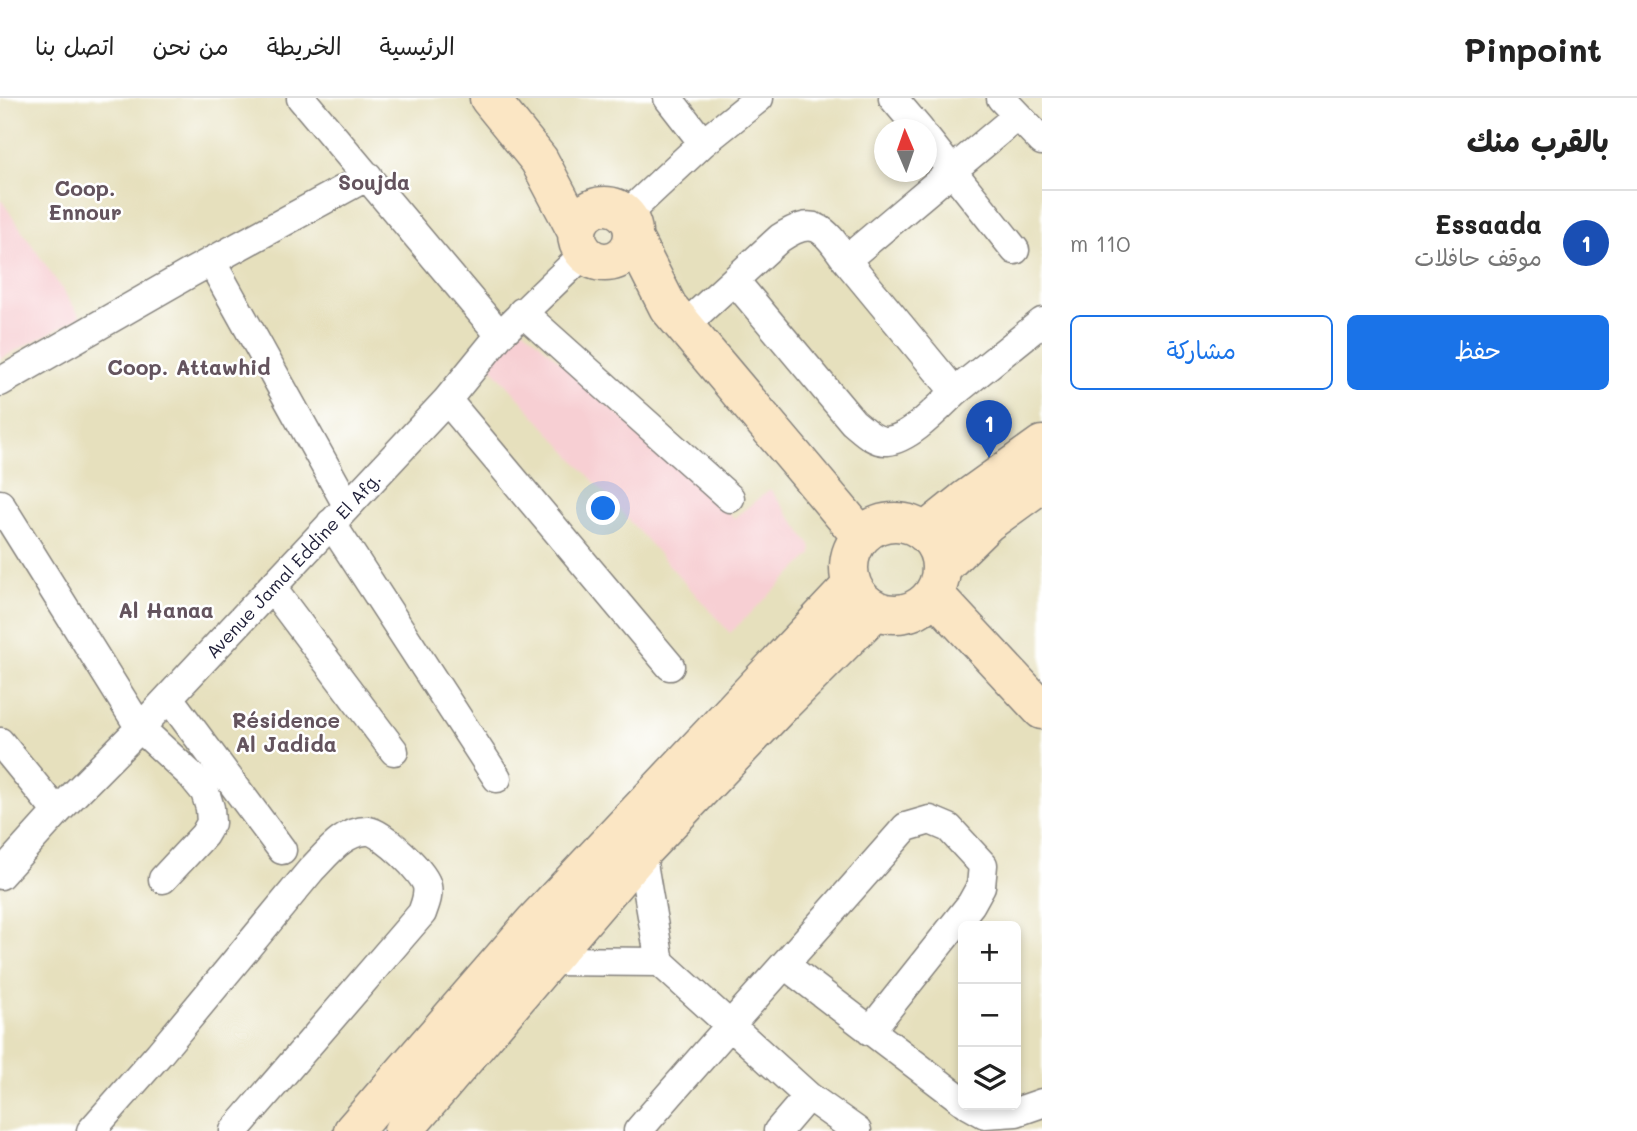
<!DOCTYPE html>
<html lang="ar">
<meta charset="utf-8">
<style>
:root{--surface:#fff;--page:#f2f2f2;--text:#222;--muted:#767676;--line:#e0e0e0;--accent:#1a73e8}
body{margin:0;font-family:Mali,"Playpen Sans Arabic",sans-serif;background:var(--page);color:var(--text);direction:rtl}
.controls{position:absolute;right:21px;bottom:21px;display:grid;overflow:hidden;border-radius:10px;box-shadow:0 4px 10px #0003}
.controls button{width:63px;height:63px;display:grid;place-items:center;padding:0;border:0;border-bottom:2px solid var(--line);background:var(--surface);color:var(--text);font:35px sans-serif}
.compass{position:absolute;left:874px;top:21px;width:63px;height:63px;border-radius:50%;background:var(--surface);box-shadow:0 4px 10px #0003;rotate:358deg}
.you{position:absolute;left:604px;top:411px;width:24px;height:24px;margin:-18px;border:5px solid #fff;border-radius:50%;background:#1a73e8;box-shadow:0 0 0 10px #1a73e833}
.badge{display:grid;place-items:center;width:46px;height:46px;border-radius:50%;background:var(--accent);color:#fff;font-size:23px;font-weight:700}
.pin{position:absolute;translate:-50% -58px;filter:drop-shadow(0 2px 4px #0008)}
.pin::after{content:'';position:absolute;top:37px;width:24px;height:21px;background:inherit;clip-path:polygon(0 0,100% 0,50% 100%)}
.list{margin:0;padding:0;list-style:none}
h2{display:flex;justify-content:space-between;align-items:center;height:91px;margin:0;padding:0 28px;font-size:30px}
h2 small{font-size:23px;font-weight:400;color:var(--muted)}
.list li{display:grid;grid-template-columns:46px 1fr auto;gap:21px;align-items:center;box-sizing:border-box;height:105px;padding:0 28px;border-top:2px solid var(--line)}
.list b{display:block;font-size:26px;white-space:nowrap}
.list p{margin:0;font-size:23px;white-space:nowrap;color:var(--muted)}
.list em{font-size:23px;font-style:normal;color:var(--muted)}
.actions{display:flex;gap:14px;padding:21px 28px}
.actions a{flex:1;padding:16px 0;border:2px solid var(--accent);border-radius:10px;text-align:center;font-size:24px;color:var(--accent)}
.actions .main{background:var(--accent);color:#fff}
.icon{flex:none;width:38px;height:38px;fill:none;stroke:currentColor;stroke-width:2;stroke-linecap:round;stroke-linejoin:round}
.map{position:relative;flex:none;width:1042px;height:1033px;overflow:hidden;direction:ltr}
header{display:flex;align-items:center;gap:42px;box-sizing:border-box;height:98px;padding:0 35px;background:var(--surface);border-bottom:2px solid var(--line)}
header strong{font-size:33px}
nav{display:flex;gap:38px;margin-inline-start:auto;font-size:24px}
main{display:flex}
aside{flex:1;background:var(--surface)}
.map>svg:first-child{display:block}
</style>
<header>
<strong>Pinpoint</strong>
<nav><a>الرئيسية</a><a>الخريطة</a><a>من نحن</a><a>اتصل بنا</a></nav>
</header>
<main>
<aside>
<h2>بالقرب منك<small></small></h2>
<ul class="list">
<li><span class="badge" style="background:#1a4fb4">1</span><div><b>Essaada</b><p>موقف حافلات</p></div><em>110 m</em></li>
</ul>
<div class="actions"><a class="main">حفظ</a><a>مشاركة</a></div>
</aside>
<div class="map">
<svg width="1042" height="1033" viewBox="0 0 1042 1033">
<rect width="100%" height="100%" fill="#fff"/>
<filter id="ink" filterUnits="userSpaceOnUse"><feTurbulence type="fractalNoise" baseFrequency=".0143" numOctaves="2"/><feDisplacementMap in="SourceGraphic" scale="14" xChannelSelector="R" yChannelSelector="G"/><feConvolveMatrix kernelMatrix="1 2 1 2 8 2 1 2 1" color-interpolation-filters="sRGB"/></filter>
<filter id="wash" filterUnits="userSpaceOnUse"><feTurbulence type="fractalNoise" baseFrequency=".00686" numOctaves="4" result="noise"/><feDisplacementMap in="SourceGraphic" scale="28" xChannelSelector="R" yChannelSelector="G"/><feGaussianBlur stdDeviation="1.57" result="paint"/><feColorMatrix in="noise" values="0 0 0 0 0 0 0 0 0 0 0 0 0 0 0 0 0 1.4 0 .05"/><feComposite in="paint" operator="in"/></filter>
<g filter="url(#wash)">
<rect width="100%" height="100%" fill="#e6e0bd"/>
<path fill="#f7cfd3" d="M0 100 81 219 0 261Z
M514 222 734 420 770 391 811 447 812 456 730 535 482 259Z"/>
</g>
<g filter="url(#ink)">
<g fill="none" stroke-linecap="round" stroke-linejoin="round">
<defs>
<path id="street" d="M301 0 500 237
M668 0 703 45
M893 0 920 32
M1001 0 1042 43
M926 40 1015 152
M626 117 703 45 759 0
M846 162 1017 18
M211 163 347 407
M735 183 853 324C863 332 874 344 887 343 910 341 939 309 955 294
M522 214 730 400
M684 228 780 140C816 116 825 132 846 162L955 294 1042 224
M0 284 190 175 368 78
M447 302 670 568
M0 406 140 630 191 677 205 694 210 710 211 725 204 737 163 781
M331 425 497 680
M271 489 394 653
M169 600 282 752
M0 644 57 714
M0 777 57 714 140 630 447 302 500 237 584 156
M547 863 660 864 641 754
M660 864 808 998 857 1033
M785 867 963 1003
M969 1007 985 1016 1016 1014 1042 1005
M91 1033 159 956 311 772C326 757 345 731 369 733 383 735 425 775 427 788 429 798 425 806 422 815L234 1033
M638 1033C726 930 817 831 906 729L930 722 949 730 983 767 981 788 971 806 870 933
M778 1033 808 998"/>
<path id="secondary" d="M489 0 539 62 576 132
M577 136a28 28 0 1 1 56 0a28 28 0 1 1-56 0Z
M633 140 668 209 861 438
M849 470a46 46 0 1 1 92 0a46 46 0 1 1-92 0Z
M925 434 965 402 1042 347
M942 469 987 425 1042 385
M934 496 1042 612
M353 1033 535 823 852 487
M403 1033 641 754 783 605 875 513"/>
</defs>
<use href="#street" stroke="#84817c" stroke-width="31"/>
<use href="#secondary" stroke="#84817c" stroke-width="41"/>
<use href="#street" stroke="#fff" stroke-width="28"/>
<use href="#secondary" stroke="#fbe6c4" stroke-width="38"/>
</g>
</g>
<g text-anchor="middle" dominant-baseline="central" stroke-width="5" stroke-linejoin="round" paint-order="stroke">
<g font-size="18" fill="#22223b" stroke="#fff">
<text transform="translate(293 467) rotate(-47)">Avenue Jamal Eddine El Afg.</text>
</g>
<g font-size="21" font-weight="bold" fill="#64545e" stroke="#fff">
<text x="374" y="83">Soujda</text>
<text x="85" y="89">Coop.<tspan x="85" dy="24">Ennour</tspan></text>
<text x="189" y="268">Coop. Attawhid</text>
<text x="166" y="511">Al Hanaa</text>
<text x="286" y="621">Résidence<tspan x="286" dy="24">Al Jadida</tspan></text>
</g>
</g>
</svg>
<div class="controls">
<button>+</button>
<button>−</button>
<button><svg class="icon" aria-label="layers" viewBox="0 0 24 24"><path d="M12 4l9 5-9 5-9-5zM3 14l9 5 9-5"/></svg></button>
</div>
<svg class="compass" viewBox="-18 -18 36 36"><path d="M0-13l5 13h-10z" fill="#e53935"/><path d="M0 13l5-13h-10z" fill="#767676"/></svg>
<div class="you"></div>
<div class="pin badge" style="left:989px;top:360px;background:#1a4fb4">1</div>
</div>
</main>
